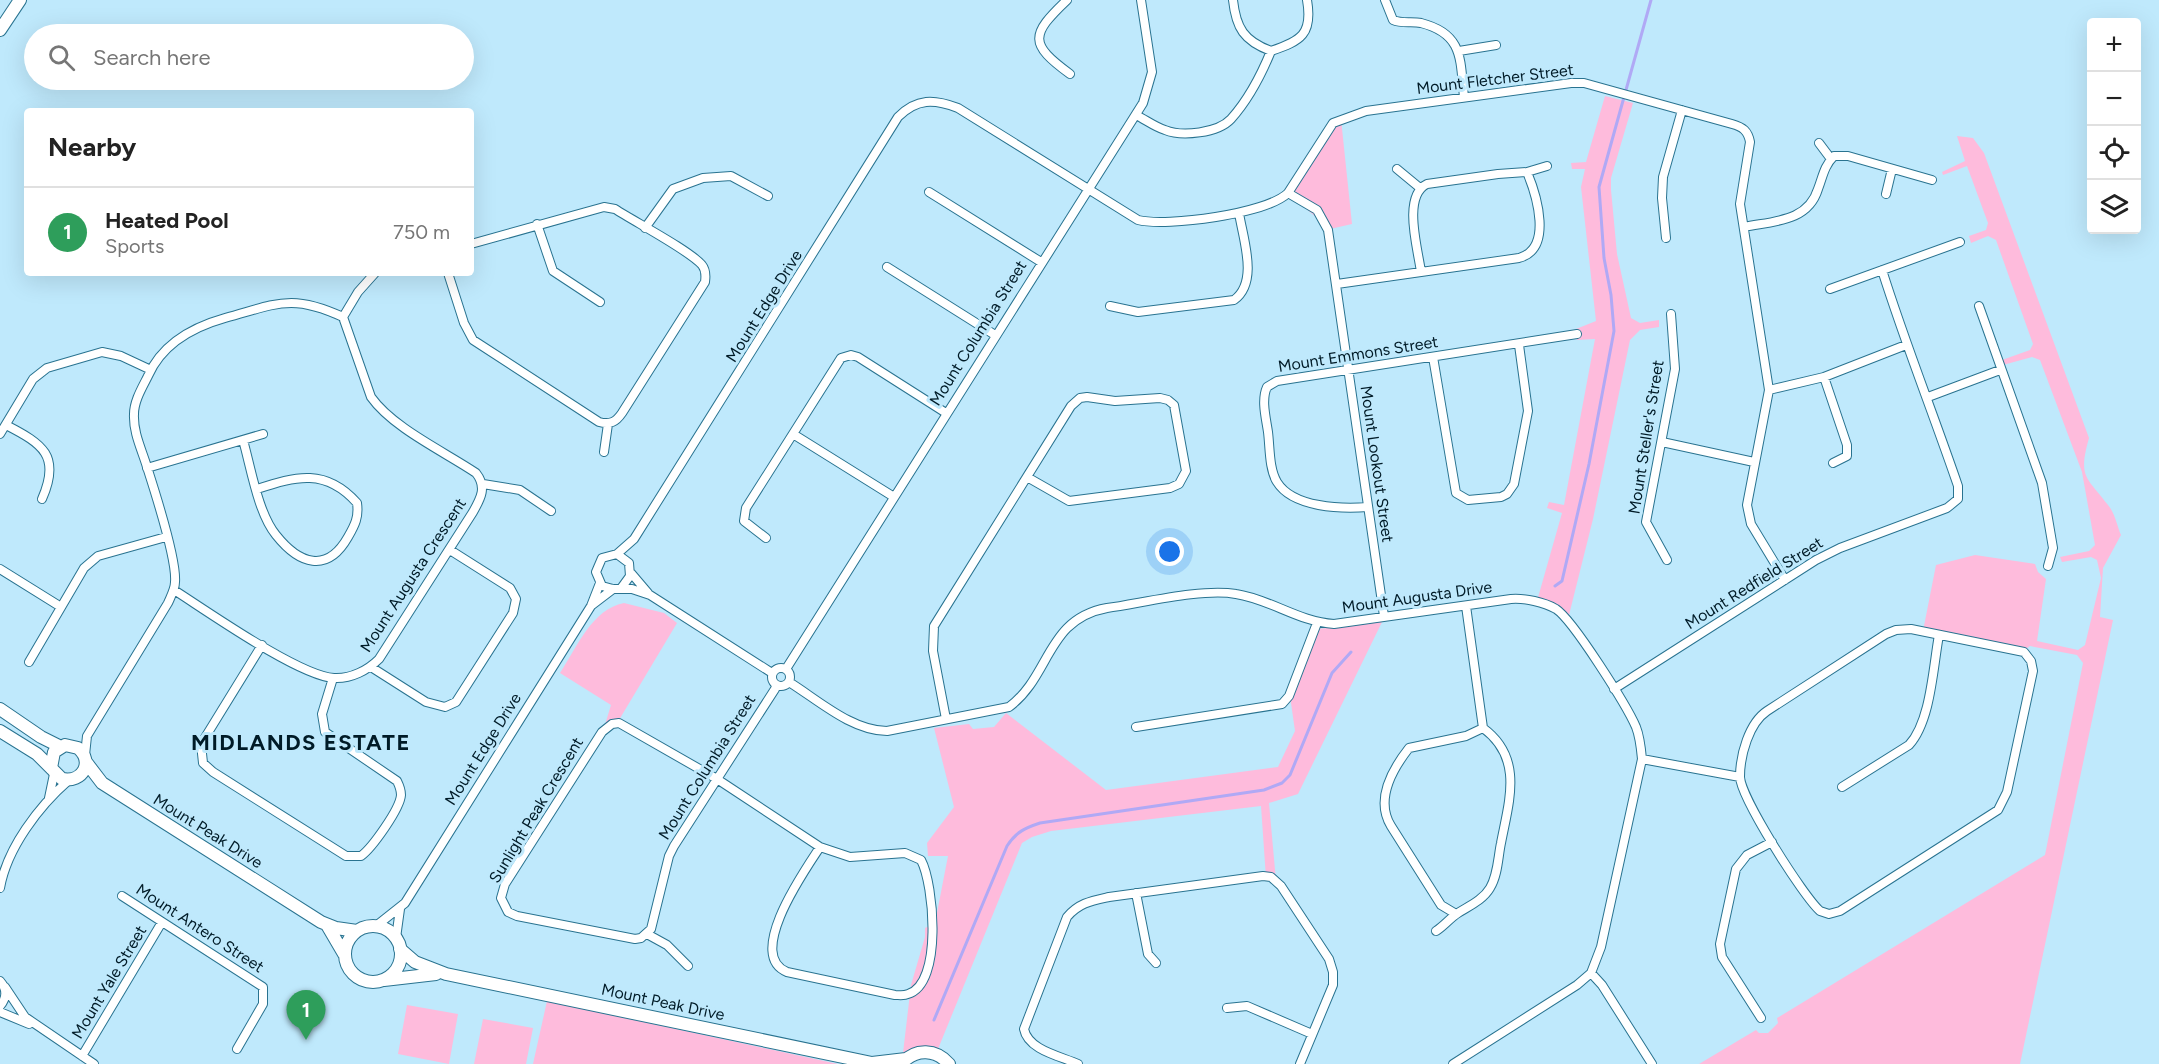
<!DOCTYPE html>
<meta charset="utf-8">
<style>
:root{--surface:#fff;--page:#f6f6f6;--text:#222;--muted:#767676;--line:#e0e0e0;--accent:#8a451c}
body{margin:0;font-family:Figtree,sans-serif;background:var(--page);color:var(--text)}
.controls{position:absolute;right:18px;top:18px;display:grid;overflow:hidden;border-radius:6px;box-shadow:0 6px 24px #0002}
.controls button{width:54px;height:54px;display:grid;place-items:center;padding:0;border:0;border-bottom:2px solid var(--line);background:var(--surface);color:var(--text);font:30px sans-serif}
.you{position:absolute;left:1170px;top:552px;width:21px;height:21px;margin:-15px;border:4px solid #fff;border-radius:50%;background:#1a73e8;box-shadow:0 0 0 9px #1a73e833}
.badge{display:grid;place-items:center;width:39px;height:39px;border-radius:50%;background:var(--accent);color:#fff;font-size:20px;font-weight:700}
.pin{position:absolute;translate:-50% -50px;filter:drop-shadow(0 2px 3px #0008)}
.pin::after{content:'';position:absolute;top:32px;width:21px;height:18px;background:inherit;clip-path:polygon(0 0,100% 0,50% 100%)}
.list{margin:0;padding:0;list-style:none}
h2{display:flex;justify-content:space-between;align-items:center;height:78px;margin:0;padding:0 24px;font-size:26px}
h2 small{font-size:20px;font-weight:400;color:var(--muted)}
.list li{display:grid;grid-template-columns:39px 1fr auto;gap:18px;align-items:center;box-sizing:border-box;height:90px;padding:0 24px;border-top:2px solid var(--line)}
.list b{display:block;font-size:22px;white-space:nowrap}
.list p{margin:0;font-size:20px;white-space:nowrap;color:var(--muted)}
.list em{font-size:20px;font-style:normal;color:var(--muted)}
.icon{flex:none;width:33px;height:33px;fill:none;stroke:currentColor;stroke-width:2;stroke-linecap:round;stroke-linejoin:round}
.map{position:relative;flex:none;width:2159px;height:1064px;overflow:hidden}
.search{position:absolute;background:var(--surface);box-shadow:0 6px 24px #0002;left:24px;top:24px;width:450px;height:66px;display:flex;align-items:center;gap:15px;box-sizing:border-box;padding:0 21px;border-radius:33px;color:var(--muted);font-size:22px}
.panel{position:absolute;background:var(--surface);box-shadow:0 6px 24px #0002;left:24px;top:108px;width:450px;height:168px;border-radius:6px}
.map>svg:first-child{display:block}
</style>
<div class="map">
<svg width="2159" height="1064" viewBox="0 0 2159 1064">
<rect width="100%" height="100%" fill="#bfe9fc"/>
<path fill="#febbdc" d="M1605 96 1633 103 1611 178V190L1617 254 1631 318 1640 323 1659 320V327L1640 330 1630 340 1593 519 1568 619 1537 601 1562 513 1547 508 1549 502 1564 505 1595 339 1577 340 1576 329 1596 321 1581 187 1585 169H1572L1571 163 1586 162Z
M1341 119 1352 224 1330 229 1290 195 1333 121Z
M1957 136 1973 138 1984 153 2089 438C2078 478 2086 476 2108 505 2115 513 2117 526 2121 535L2103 568 2100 617 2113 620 2020 1064H1699L1756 1030 1759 1033H1768L1778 1023 1777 1018 2045 855 2083 663 2077 655 2030 646 2024 650 1923 631 1936 565 1975 555 2035 564 2038 572 2046 579 2037 641 2078 650 2085 645 2101 578 2097 560 2091 557 2062 562 2060 557 2089 551 2095 545 2082 472 2040 360 2032 357 2003 365 2002 360 2030 350 2033 344 1996 240 1988 236 1971 243 1969 236 1986 230 1988 223 1967 166 1943 175 1942 172 1965 161Z
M624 603 664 613 677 623 616 725 604 728 611 705 560 673C577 647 592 609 624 603Z
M1382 622 1298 794 1269 803 1276 881 1266 878 1261 806 1051 831 1032 837 1022 843 938 1049 925 1048 903 1053 911 985 925 937V928L935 923 948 856H928L927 843 954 807 934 728 969 724 973 729 994 727 1006 713 1106 790 1278 767 1295 731 1290 696 1317 629Z
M547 1001 838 1064H533Z
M407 1005 458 1014 449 1064 398 1054Z
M483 1019 533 1028 526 1064H474Z"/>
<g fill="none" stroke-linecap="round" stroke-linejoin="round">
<path stroke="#b0a9f5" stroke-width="3" d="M1555 586 1562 581 1589 464 1614 331 1611 295 1604 258 1599 187 1651 0
M934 1020 1007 846C1016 832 1025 828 1040 823L1264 790 1282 783 1290 775 1332 673 1351 652"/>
<defs>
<path id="street" d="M1067 0C1030 35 1029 44 1070 74
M1233 0C1236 28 1244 41 1271 51 1301 41 1313 34 1307 0
M1385 0 1393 20C1402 24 1412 21 1421 23 1464 34 1460 60 1464 97
M1459 51 1496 45
M1136 115C1146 120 1155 127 1165 130 1182 137 1218 133 1231 119 1248 100 1262 73 1271 51
M1819 143 1831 159
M1397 169 1420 188
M1527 172 1547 166
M929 192 1041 262
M1288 193 1317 210 1328 230 1384 616
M1886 194 1892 169
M537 224 553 271 600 302
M1744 227C1773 221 1808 222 1818 189 1823 176 1824 166 1834 156H1848L1932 180
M645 228 673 189 703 178 731 176 768 196
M1666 238 1662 198 1663 177 1682 110
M887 267 995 335
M448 273 464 323 473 340 599 422C610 425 616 422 622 413L705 282C706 275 706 270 702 265 689 250 635 222 615 209L604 207 471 244
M1337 284 1519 258C1553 249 1537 196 1527 172L1498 174 1427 184C1402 196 1418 249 1421 272
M1830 289 1960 242
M1110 306 1138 312 1234 300C1259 282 1243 239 1239 213
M1979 306 2042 483 2053 548 2048 566
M343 317 358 292 375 273
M1433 357 1456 493 1468 500 1501 497 1507 494 1514 484 1528 411 1519 345
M1824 377 1847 445V456L1833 463
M1769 390 1824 377 1906 345
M1928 397 2000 370
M6 425C43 444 61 456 42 499
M0 434 33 379 47 368 102 352 121 356 151 370
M793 434 894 497
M243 440C251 468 258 513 276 535 299 564 327 574 348 537 355 525 359 517 357 503 326 468 296 476 257 489
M1662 442 1754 462
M604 452 608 424
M147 468 263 434
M483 484 520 490 551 511
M1368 507C1342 509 1293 508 1277 482 1269 469 1270 448 1268 432 1266 418 1261 400 1267 387L1277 381 1577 334
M766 538 744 521 746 508 841 358 851 355 858 357 946 413
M617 554 634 539 898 117C917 98 934 99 958 108L1138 220C1167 227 1266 214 1288 193L1333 123 1366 111 1571 83H1584L1732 124C1743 127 1748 131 1750 142L1740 204 1769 390 1747 505 1751 524 1785 580
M1667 560 1646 522 1675 369 1671 314
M0 569 61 607
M631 573 648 593
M622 587 630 576 629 563 617 554 602 558 596 572 602 586 613 589H632L650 595 772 673
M592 605 613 589
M1911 629 2024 652 2031 661 2033 671 2007 792 1998 810 1840 911 1829 914 1820 911C1803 896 1741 798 1740 777 1740 755 1749 723 1767 711L1886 634 1896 630Z
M262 645 201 744 203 763 213 772 346 856H361C372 848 400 809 401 795 401 790 399 785 397 781L325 732 322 714 333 678
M29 662 84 568 98 556 166 537
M371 667 426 702 445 707 456 702 513 613 516 599 510 588 450 550
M772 677a9 9 0 1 1 18 0a9 9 0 1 1-18 0Z
M786 669 1143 103 1152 72 1141 0
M789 682C818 700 852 731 887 731L1009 707C1051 676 1046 619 1107 608 1143 603 1202 588 1236 594 1270 599 1299 622 1334 624L1511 599C1525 598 1544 602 1556 609 1573 620 1627 706 1636 727 1640 737 1641 748 1642 759L1601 947 1591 973 1577 985 1453 1064
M776 686 775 689 674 846 669 856 651 929 641 938 635 939 517 916 508 912 501 898 505 884 602 732 612 724 619 723 717 779 820 847 850 857 905 853 921 860C934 884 943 984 908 994 904 996 899 995 895 995L787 972C745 955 805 870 820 847
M1614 689 1816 560 1840 548 1947 508 1958 499V486C1933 413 1905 343 1882 270
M946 719 933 651 934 626 1071 406 1080 398 1087 397 1115 401 1160 398 1168 400 1174 405 1186 471 1179 484 1170 488 1069 501 1027 477
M1136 727 1282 704 1289 696 1317 623
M85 755 87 736 168 603C171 596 175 589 175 582 177 559 155 492 147 467 142 450 133 433 134 414 134 401 142 388 148 376 162 344 193 327 225 318 277 304 291 293 343 317L371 397C393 428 445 452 476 473 487 487 481 498 473 512L379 659C368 670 351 679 334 678 299 676 207 611 174 590
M1642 759 1740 777
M1842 787 1909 745C1931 721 1933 667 1939 635
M49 798 54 774
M0 888C7 848 39 806 69 780
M1136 893 1148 954 1156 963
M122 896 263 987V1004L237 1049
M1456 914 1441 905 1391 826C1375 800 1391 771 1409 748L1466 736 1483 728
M376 926 405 903 591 606 600 583
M1436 931C1444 926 1450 918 1458 913 1469 906 1483 900 1490 888 1498 875 1498 857 1501 843 1509 801 1524 758 1483 728L1466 606
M647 934 667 945 688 966
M396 938 400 909
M1591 973 1602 985 1652 1064
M0 981C7 989 7 998 0 1006
M5 987 25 1017 94 1064
M1227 1008 1247 1006 1312 1034
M0 1012 29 1024
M1761 1018 1722 957 1720 944 1736 869 1747 855 1772 842
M82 1056 162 922
M1078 1064C1060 1056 1028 1050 1024 1029L1067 917C1079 903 1091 901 1109 897L1263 876 1271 877 1281 886 1329 959 1333 972V985L1300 1064"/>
<path id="secondary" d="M0 30 20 0
M0 709 41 737 61 747
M0 731 37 754 62 779C83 783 94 762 78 748L65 745 54 752 51 768
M86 762 102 783 321 922 336 928 357 931
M327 925 344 954
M345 954a28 28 0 1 1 56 0a28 28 0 1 1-56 0Z
M400 949 415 962 446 974 872 1063 906 1059
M384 980 436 974
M902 1063C916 1048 936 1049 949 1064"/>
</defs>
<use href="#street" stroke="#297390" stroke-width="10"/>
<use href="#secondary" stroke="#297390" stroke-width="14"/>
<use href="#street" stroke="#fff" stroke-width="8"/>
<use href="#secondary" stroke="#fff" stroke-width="12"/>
</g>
<g text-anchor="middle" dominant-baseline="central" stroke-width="6" stroke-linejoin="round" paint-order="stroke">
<g font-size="16" fill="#001b27" stroke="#bfe9fc">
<text transform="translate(1495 79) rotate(-7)">Mount Fletcher Street</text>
<text transform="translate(764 306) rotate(-58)">Mount Edge Drive</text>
<text transform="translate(978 333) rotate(-58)">Mount Columbia Street</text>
<text transform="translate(1358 354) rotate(-9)">Mount Emmons Street</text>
<text transform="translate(1646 437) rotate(-81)">Mount Steller's Street</text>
<text transform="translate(1377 464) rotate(82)">Mount Lookout Street</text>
<text transform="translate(413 575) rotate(-57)">Mount Augusta Crescent</text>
<text transform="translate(1754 583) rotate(-32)">Mount Redfield Street</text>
<text transform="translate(1417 597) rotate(-8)">Mount Augusta Drive</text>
<text transform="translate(483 749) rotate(-58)">Mount Edge Drive</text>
<text transform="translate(707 767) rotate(-58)">Mount Columbia Street</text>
<text transform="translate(536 810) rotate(-59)">Sunlight Peak Crescent</text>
<text transform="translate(208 831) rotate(32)">Mount Peak Drive</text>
<text transform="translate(200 928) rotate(33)">Mount Antero Street</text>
<text transform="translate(109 982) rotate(-59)">Mount Yale Street</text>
<text transform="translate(663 1002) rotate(12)">Mount Peak Drive</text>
</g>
<g font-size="22" font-weight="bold" letter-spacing="1.5" fill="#001b27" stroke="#bfe9fc">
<text x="301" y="742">MIDLANDS ESTATE</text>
</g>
</g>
</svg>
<div class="controls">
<button>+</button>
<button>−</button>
<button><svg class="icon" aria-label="locate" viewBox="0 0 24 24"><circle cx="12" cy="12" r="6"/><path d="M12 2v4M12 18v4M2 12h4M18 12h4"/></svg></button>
<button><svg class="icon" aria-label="layers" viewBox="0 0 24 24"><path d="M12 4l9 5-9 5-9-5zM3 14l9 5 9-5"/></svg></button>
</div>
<div class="you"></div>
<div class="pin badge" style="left:306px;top:1040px;background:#2e9e5b">1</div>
<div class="search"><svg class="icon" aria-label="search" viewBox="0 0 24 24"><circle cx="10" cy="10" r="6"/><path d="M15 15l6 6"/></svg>Search here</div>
<section class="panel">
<h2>Nearby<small></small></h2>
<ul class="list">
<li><span class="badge" style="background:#2e9e5b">1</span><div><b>Heated Pool</b><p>Sports</p></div><em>750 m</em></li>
</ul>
</section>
</div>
